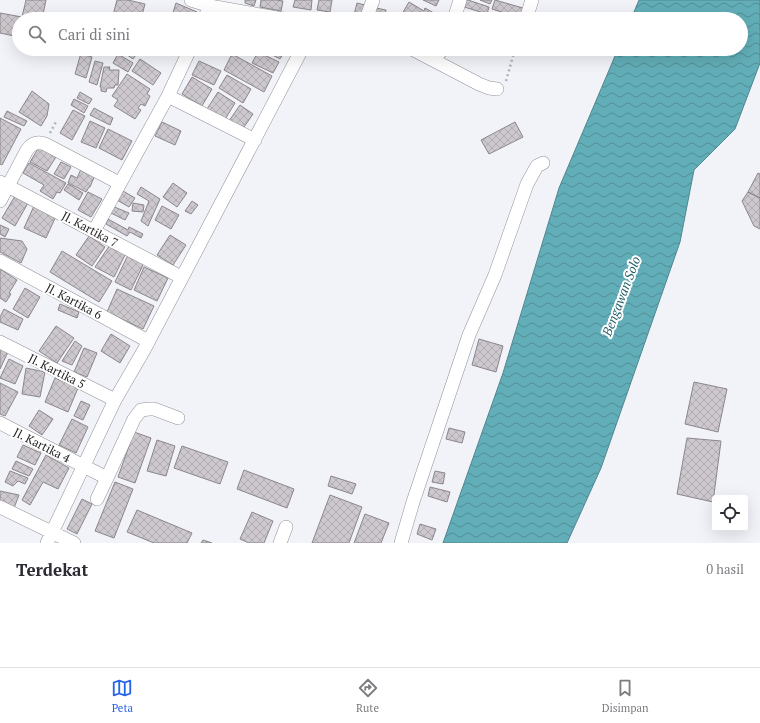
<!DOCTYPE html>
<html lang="id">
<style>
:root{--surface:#fff;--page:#f2f2f3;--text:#2b2b33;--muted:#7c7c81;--line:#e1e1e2;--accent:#2563eb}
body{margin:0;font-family:"PT Serif",serif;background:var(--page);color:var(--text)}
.controls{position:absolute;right:12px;bottom:12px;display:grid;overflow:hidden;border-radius:4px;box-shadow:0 4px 16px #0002}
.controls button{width:36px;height:36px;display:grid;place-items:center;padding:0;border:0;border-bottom:1px solid var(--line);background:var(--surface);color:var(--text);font:20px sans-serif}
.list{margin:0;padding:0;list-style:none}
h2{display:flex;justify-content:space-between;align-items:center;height:52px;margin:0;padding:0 16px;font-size:17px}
h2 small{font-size:13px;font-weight:400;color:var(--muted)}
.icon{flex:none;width:22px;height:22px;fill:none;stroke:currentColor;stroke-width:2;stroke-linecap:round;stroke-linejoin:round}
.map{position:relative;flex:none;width:760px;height:543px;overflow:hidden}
.search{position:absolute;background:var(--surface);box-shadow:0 4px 16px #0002;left:12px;right:12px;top:12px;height:44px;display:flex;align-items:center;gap:10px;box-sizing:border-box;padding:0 14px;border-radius:22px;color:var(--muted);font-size:15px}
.sheet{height:124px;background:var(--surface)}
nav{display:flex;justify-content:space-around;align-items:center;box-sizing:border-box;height:56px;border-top:1px solid var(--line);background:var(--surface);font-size:11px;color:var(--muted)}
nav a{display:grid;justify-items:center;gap:2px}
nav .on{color:var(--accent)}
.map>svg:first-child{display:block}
</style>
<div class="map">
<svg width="760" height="543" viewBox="0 0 760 543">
<defs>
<pattern id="water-waves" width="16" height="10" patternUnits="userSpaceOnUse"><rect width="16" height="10" fill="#62aeb8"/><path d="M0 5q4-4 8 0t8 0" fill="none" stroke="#518e96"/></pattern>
<pattern id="building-cross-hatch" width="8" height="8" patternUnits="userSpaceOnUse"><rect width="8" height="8" fill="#cdc8cd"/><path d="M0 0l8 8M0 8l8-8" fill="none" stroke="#b0acb0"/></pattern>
</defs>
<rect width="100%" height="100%" fill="#f1f3f9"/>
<path fill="url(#water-waves)" stroke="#51868e" d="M639 0H760V63L735 129 694 170 680 242 601 468 567 543H443L503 373 559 188 618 49H741V19H631Z"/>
<path fill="url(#building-cross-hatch)" stroke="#8b868b" d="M26 0H46L42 19H19V37L0 33V13L22 17Z
M117 0H128L145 4 141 19H112Z
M245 0H256L254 6 245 3Z
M261 0H276L283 1 281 11 260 7Z
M295 0H312L311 10 293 7Z
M319 0H332L330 12 317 10Z
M423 0H439L436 6Z
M463 0H468L489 7 487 14 461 6Z
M480 0H492L490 4Z
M495 0 523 8 520 18 492 9Z
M409 2 424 11 425 8 441 17 440 19H399Z
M176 3 197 12 194 19H171Z
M357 3 365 5 362 17 354 15Z
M376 8 386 10 384 19 374 18Z
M462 14 485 18V19H461Z
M125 49H140L133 59 123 52Z
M213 49H225L223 54Z
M261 49H286L280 59Z
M460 49H485V52H480L477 55 469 54Z
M258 52 279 62 273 73 252 63Z
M81 53 92 57 86 78 75 74Z
M118 54 133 63 128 72 113 63Z
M232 54 272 76 264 92 224 70Z
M140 59 161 73 153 85 132 71Z
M95 61 103 63 97 85 89 82Z
M199 61 221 71 214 85 192 75Z
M104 67H110L109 70H119L118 85H115L114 88H107L106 92 101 91V87H100Z
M127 74 150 89 147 94 150 96 145 106 141 104 138 108 141 110 135 119 114 106 118 100 112 96Z
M227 75 251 89 243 103 219 88Z
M192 77 212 89 202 106 182 94Z
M32 91 49 104 47 116 41 126 19 112Z
M80 92 92 99 89 104 77 98Z
M218 92 235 103 224 121 207 109Z
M74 99 88 106 84 113 71 105Z
M240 105 253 114 242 130 229 121Z
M94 108 113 118 110 125 90 115Z
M73 110 85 116 72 140 60 133Z
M7 111 27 121 24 126 4 117Z
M0 118 21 129 2 165 0 164Z
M90 121 105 128 96 148 81 142Z
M162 122 181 131 175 145 155 136Z
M515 122 523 137 489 154 481 140Z
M108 129 132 141 122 160 99 148Z
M39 147 56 157 47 171 30 162Z
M61 162 71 167 64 179 54 174Z
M29 163 66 183 60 193 57 192 53 199 40 191 44 185 23 173Z
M82 167 96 173 90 187H89L86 192 68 183 71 175 77 178Z
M758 173 760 174V198L748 192Z
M173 183 187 193 177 207 163 197Z
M68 184 83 193 79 200 64 190Z
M141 187 160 199 148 226 141 221 149 201 137 194Z
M123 191 135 198 129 207 117 200Z
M88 192 102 199 91 217 78 210Z
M748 192 760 198V229L754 226 742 201Z
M15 196 28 203 15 226 2 218Z
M192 201 198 205 191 214 185 211Z
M133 203 144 205 143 212 132 211Z
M34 206 56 216 46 238 24 228Z
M112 206 129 213 125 220 109 212Z
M162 206 179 215 171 229 155 220Z
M108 219 128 230 129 227 143 234 141 238 130 232 127 236 106 224Z
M0 225 9 229 5 237 0 234Z
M170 235 186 245 173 265 157 255Z
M89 236 105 247 92 266 76 255Z
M0 238 22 241 27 249 21 263 0 252Z
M110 245 126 253 114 277 95 267Z
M62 251 112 281 99 302 50 272Z
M128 255 144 263 131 290 115 282Z
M144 267 168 278 157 301 134 290Z
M0 269 17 280 9 293 11 294 6 302 0 298Z
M25 288 40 297 28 318 13 309Z
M117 289 154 306 143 329 107 312Z
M60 304 79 312 77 318 58 310Z
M4 309 23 319 18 330 0 322V317Z
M56 326 74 338 57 363 39 351Z
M111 334 130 346 120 363 101 351Z
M479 339 503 346 496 372 472 365Z
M75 341 82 346 72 365 62 361Z
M0 347 8 352 0 369Z
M84 348 97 353 87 377 74 372Z
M9 359 23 366 15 384 0 378Z
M26 368 45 372 40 397 22 394Z
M55 378 78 388 68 412 45 402Z
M694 382 727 389 718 432 685 424Z
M0 383 18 392 5 416 0 414Z
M81 401 90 405 83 420 74 416Z
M39 410 53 419 42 435 29 426Z
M72 419 88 427 76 453 59 445Z
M449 428 465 432 462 443 446 439Z
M134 432 151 438 135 483 118 477Z
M687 438 721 441 713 502 677 494Z
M157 440 175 446 166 476 147 471Z
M23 445 41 453 35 465 17 457Z
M182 446 228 462 220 484 174 468Z
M46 455 69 468 58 489 43 482 30 505 22 500Z
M16 461 33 469 29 476 12 469Z
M244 470 294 489 287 508 237 489Z
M10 471 28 478 25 484 18 481 13 486 5 482Z
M435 471 445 473 443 484 432 482Z
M331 476 356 484 352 494 328 486Z
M115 482 133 489 114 538 95 531Z
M430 487 450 492 447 502 428 496Z
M0 491 19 495 14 508 0 502Z
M330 495 362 507 349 543H312Z
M82 499 92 504 77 534 67 529Z
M137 510 192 533 187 543H154L127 532Z
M252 512 273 521 264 543H249L240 539Z
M365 514 389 523 381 543H354Z
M420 524 436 529 432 540 417 534Z
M203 540 212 543H201Z"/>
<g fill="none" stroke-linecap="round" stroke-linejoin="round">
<defs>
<path id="minor" d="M191 0 210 6 283 19
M204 19 210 6
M366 19 373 0
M454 19 460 0
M526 19 532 0
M412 49 479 84 489 88 497 89
M433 60 443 49
M168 96 255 140
M0 182 181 277
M0 201 27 150C32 143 37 141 45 144L119 183
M94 231 168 96 190 49
M0 261 148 341
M0 342 115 400
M0 423 107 478 134 419 141 410 149 409H154L178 418
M97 499 107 478
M0 507 74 543
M47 543 115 400 144 350 302 49
M280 543 286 527
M401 543 413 502 469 335 495 275 527 184 537 166 543 163"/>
</defs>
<use href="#minor" stroke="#909298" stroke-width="14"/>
<path stroke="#b2b3b8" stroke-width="2.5" stroke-dasharray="2 3" stroke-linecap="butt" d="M506 81 515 49
M50 133 57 120"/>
<use href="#minor" stroke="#fff" stroke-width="13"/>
</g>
<g text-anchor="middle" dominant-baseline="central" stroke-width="4" stroke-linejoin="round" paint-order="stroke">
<g font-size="12" fill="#28282b" stroke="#fff">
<text transform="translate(90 229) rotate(28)">Jl. Kartika 7</text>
<text transform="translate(74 301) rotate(28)">Jl. Kartika 6</text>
<text transform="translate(57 371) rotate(27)">Jl. Kartika 5</text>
<text transform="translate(42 445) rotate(27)">Jl. Kartika 4</text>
</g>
<g font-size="13" font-style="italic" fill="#236169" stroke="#fff">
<text transform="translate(621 296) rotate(-69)">Bengawan Solo</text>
</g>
</g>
</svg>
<div class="controls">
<button><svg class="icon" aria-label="locate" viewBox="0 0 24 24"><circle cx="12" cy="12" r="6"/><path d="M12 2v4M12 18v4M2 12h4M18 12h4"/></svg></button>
</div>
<div class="search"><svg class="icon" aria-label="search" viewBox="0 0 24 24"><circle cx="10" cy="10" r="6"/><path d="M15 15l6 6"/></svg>Cari di sini</div>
</div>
<section class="sheet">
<h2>Terdekat<small>0 hasil</small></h2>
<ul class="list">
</ul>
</section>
<nav>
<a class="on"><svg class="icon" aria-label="map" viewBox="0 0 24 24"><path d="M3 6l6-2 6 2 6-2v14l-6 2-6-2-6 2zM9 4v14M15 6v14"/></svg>Peta</a>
<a><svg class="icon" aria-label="directions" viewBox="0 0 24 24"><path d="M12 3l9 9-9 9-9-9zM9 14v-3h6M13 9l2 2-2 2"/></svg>Rute</a>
<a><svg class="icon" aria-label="saved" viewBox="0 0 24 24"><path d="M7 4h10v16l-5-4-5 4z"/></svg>Disimpan</a>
</nav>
